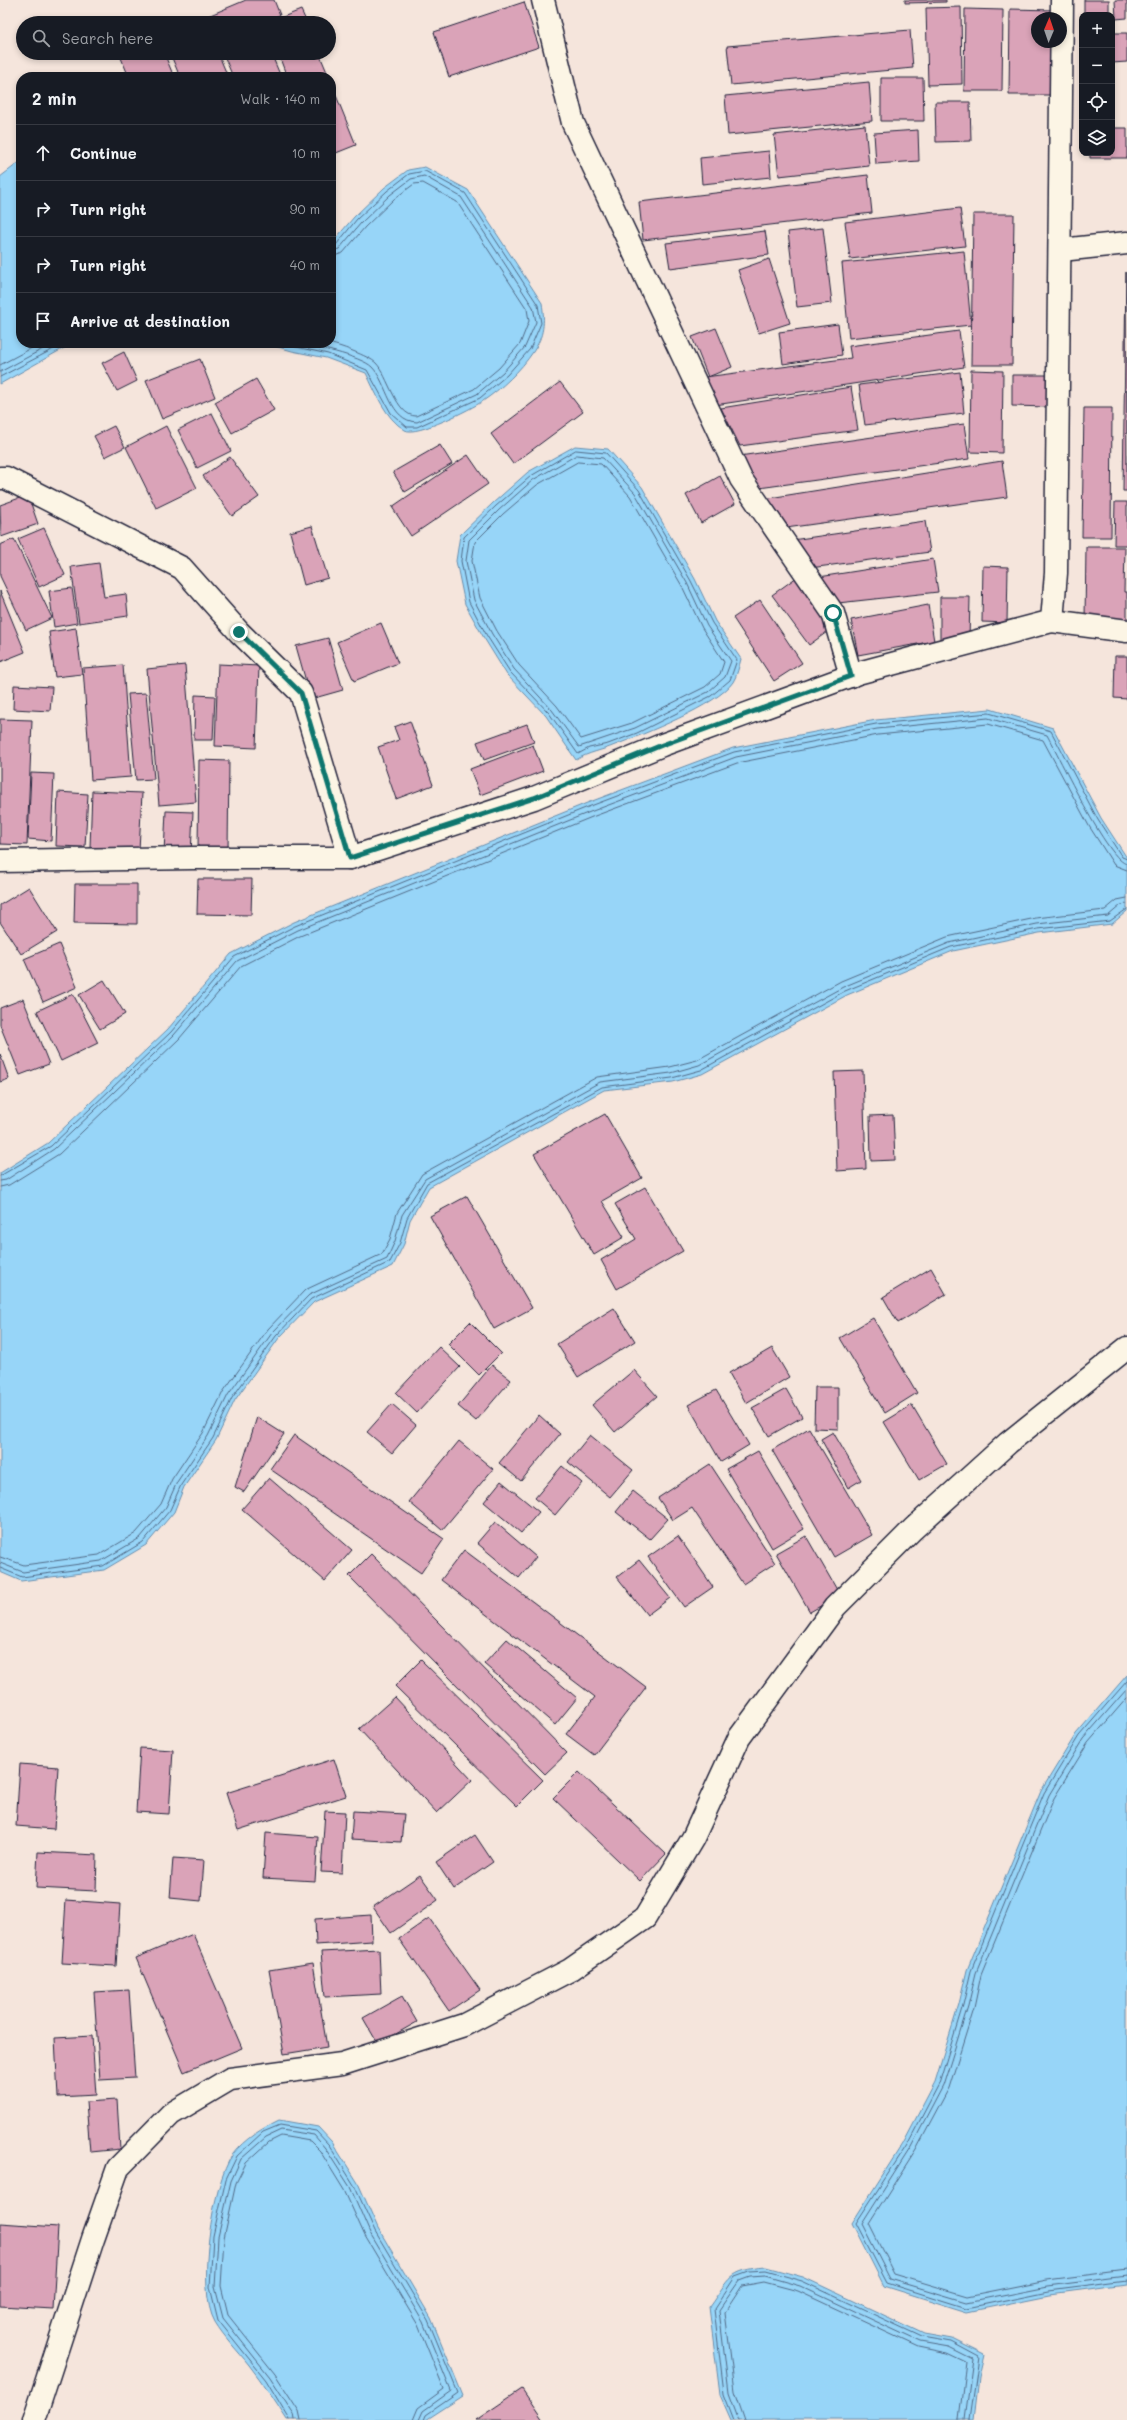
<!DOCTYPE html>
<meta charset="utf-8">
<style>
:root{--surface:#171b24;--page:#242831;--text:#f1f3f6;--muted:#9ea1a6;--line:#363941}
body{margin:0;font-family:Mali,sans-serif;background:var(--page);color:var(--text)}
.controls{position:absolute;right:12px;top:12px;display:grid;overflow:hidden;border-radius:8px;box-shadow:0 2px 6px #0003}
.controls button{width:36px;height:36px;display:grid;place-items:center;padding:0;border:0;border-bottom:1px solid var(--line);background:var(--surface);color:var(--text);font:20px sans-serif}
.compass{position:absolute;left:1031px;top:12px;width:36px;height:36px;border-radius:50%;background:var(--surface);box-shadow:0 2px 6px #0003;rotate:2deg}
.stop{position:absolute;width:12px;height:12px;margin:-9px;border:3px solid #0f766e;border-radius:50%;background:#fff}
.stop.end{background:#0f766e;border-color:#fff;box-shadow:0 1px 4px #0008}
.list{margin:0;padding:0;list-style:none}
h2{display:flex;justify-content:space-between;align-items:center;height:52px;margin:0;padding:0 16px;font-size:17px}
h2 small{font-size:13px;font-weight:400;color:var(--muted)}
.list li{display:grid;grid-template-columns:26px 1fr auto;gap:12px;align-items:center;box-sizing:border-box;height:56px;padding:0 16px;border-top:1px solid var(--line)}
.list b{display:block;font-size:15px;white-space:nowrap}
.list em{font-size:13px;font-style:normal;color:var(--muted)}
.icon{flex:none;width:22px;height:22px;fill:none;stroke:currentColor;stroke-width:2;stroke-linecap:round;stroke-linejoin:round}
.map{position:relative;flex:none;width:1127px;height:2420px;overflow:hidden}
.search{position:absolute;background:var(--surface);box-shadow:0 2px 6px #0003;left:16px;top:16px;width:320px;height:44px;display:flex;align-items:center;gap:10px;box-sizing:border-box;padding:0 14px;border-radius:22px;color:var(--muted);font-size:15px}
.panel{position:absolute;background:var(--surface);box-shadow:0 2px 6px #0003;left:16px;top:72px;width:320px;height:276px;border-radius:16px}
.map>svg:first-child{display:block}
.water{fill:#97d5f8;stroke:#688dac}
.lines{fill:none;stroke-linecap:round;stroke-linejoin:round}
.shore{stroke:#516a87;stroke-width:1}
.building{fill:#daa3b8;stroke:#22223b}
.street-casing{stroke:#22223b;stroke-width:25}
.street{stroke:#fcf5e5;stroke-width:22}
.route{stroke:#0f766e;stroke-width:5}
</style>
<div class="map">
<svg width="1127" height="2420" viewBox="0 0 1127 2420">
<rect width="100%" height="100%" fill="#f5e5dc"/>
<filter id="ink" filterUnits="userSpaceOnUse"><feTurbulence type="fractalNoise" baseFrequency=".025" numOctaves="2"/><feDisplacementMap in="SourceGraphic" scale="8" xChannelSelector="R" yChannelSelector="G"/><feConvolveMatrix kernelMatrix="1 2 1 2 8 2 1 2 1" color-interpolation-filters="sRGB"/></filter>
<g filter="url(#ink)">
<g class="water">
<path d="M21,161V343H73L0,384V177Z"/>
<path d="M425,167L468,190L542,303C545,322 544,336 533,352C521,370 501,389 483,401C471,409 416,437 405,430C385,418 376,393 366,373L326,358L292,351L264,343H331V244L354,217L384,188L408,170Z"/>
<path d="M575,446L608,449L642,487L695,579L715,621L741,659C739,666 737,676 733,682C718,705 642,735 615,745C601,751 589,752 576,760L546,716L507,675L484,638L465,604L456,561L460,535L493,503L528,472Z"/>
<path d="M990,709L1053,728L1101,818L1127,858V911L1112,924L1039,933L953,951L847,995L702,1074L673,1082L604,1090L429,1187L410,1220L404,1244L393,1266L314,1302L279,1338L235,1400L216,1440L184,1487L174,1512L146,1545L104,1570L21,1581L0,1572V1173L48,1143L168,1029L231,954L294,922L587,803L733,748L876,720Z"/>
<path d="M1127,1675V2285L1050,2295L967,2312L884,2286L852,2223L903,2143L935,2082L959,2004L967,1970L1041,1791L1076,1734Z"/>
<path d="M279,2120L318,2127L332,2142L358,2183L378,2228L431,2318L463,2396L426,2420H287C275,2401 263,2383 249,2365C238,2351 224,2337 215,2322C196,2290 212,2184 233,2154C244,2139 263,2128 279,2120Z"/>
<path d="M766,2267L803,2277L924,2334L952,2339L984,2355L979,2376L974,2420H731L720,2395L709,2307C730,2278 728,2270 766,2267Z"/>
</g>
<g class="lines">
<g class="shore">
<path d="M278,343L328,354L367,370L391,413L407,427H417L480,398L507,375L530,349L541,323L538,305L465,193L425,171L409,174L387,191L357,219L336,245L331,246"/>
<path d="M295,343C312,346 361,356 372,367C388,383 389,421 417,422L477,394L503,372L525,347L536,322L533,307L461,197L424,176L411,179L390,195L361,223L339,249L331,251"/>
<path d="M328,343C338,345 369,356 376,363C388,375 396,416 416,416L474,389L499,368L520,344L529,321L527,309L457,202L423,183L414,184L394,199L365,227L343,253L331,257"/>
<path d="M0,365L41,343"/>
<path d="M0,372L54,343"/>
<path d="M0,377L65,343"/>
<path d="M576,450L606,453L639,490L691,581L712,623L737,660L730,680L711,696L637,733L608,744L589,748L578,754L549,713L510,672L487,636L469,602L461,561L464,537L496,506L531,476Z"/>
<path d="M577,455L603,458L635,493L687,583L707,626L731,661L725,677L708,692L635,728L579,747L552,710L514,669L492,634L474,600L466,561L469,540L499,510L533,480Z"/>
<path d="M578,462L601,464L630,496L682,586L702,628L724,662L720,674L705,687L632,723L581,739L557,706L519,665L497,631L480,598L472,561L475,542L503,514L537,485Z"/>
<path d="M0,1176L51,1146L171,1032L234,957L295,926L588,807L734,752L876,724L989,713L1051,731L1098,820L1122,857L1127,859"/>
<path d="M0,1181L6,1180L54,1149L174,1035L237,961L298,930L590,812L736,757L877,729L988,718L1047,735C1058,755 1109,863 1127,864"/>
<path d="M0,1187L9,1185L59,1154L179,1039L241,966L300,936L592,817L737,763L878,735L988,724L1043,740L1089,826L1114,865L1127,870"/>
<path d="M0,1557L24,1565L99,1555L136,1533L161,1504L172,1479L203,1433L223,1392L268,1329L305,1290L382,1254L390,1239L397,1213L422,1174L597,1077L670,1067L697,1060L841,981L947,937L1036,918L1105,910L1117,900L1127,898"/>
<path d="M0,1563L23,1572L101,1561L140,1538L166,1507L177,1482L208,1436L228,1395L272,1333L309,1295L387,1259L395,1241L402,1215L425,1179L600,1082L671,1073L699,1065L843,987L949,943L1037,924L1108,916L1121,905L1127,904"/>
<path d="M0,1568L22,1577L103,1566L143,1542L170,1510L181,1485L213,1438L232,1398L276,1336L311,1299L390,1262L400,1243L407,1218L427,1183L602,1087L672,1078L701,1070L845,991L951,947L1038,929L1110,921L1127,909"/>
<path d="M1127,1681L1079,1736L1044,1793L971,1971L963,2005L939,2084L907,2145L856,2223L887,2283L967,2308L1049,2291L1127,2281"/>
<path d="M1127,1689L1083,1739L1049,1795L976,1973L968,2006L943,2086L911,2147L862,2224L890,2279L967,2302L1048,2286L1127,2276"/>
<path d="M1127,1698L1088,1743L1054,1798L981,1975L974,2008L949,2088L916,2150L869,2224L894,2274L968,2296L1047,2280L1127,2270"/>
<path d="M290,2420L266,2380L218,2320L210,2287L213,2236L226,2179L237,2156L263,2132L280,2125L316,2131L329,2145L354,2185L375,2231L428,2320L458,2393L426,2415L424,2420"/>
<path d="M295,2420L294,2414L270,2377L223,2318L215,2287L218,2237L231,2181L241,2159L266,2137L281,2130L314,2135L325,2148L350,2187L370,2233L423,2322L451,2391L423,2411L419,2420"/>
<path d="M301,2420L299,2411L275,2374L228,2315L221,2286L224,2238L236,2183L246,2163L269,2142L281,2136L310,2141L320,2151L344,2190L365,2236L418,2325L444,2389L418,2408L413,2420"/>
<path d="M734,2420L724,2394L714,2309L735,2277L749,2272L766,2271L802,2281L922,2337L951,2342L979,2357L970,2420"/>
<path d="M739,2420L729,2393L719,2310L739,2281L750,2277L765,2276L800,2286L920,2342L949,2347L973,2359L965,2420"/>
<path d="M745,2420L735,2391L725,2312L742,2286L764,2282L798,2291L918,2347L947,2353L966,2362L959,2420"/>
</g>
</g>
<g class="building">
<path d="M246,0H274L280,15L260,23H211L208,16Z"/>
<path d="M905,0H946V2L905,3Z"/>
<rect x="1084" y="0" width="25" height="15"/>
<path d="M1115,0H1127V18L1116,19Z"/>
<path d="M524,2L539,47L449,77L434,32Z"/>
<path d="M961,7L962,84L928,85L926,8Z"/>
<path d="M965,9L1003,10L1002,91H964Z"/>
<path d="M1010,9L1053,10V18H1037V42H1052V95H1009Z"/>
<path d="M301,10L307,23H267Z"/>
<path d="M203,16L206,23H186Z"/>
<path d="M910,30L913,68L731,85L727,46Z"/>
<path d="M1112,33H1127V62L1112,63Z"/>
<path d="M119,53H164L174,77H129Z"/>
<path d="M170,53H218L228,77H180Z"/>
<path d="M223,53H271L281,77H233Z"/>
<path d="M278,53H319L329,77H287Z"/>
<path d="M881,78H923L924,121H881Z"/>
<path d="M869,82L872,121L728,135L725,96Z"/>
<path d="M331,83L356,145L331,155Z"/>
<path d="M935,102H970L971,141L936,142Z"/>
<path d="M865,125L869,166L779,176L774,135Z"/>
<path d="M1112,128H1127V158H1090V153H1112Z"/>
<path d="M918,130L919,161L876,164L874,133Z"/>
<path d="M769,151L771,177L702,184L700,158Z"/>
<path d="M868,175L872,213L643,240L639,202Z"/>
<path d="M960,208L965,246L850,259L845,222Z"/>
<path d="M973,214H1014L1012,365H971Z"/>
<path d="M823,228L832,303L797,307L788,232Z"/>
<path d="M765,231L769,255L670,268L666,243Z"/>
<path d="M964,251L971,325L849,338L842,263Z"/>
<path d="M769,259L790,323L759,333L738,270Z"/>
<path d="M1126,272L1127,491H1123Z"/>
<path d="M838,324L842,355L783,364L779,332Z"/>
<path d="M716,328L732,367L708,377L692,337Z"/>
<path d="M959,331L964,367L715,405L705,377L851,358L849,346Z"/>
<path d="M124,352L137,381L117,391L102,363Z"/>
<path d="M200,359L215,397L162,419L146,380Z"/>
<path d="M971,370L1003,371L1002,453L970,452Z"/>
<path d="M960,372L964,413L865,425L859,385Z"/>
<path d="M1012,375H1049L1048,407L1012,406Z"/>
<path d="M256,379L274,410L232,433L215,402Z"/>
<path d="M560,382L583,412L513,464L491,434Z"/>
<path d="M851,387L858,430L740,446L721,408Z"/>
<path d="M1084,408H1112L1111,537H1082Z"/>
<path d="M212,413L231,451L197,468L178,430Z"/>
<path d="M964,424L969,459L759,488L739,456Z"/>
<path d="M114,426L125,447L105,457L94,436Z"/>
<path d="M166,426L197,488L156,508L126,447Z"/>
<path d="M440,445L452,464L405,492L393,472Z"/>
<path d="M468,455L488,484L411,536L392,507Z"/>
<path d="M230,457L259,497L232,516L203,476Z"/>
<path d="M1002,461L1007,497L786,528L763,499Z"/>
<path d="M720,476L735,504L701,523L686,495Z"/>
<path d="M28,495L38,524L1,537L0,505Z"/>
<path d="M1115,502H1127V545H1114Z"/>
<path d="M925,521L930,552L810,568L792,540Z"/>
<path d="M312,526L328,578L304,585L290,532Z"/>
<path d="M44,528L65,575L39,587L18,539Z"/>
<path d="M14,539L52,618L26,630L0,576V545Z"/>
<path d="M1086,547H1125L1124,592H1127V620L1085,619Z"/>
<path d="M933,559L938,592L838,603L819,577Z"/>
<path d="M99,563L104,597L126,594L128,616L79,623L71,567Z"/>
<path d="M983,566L1008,567L1007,623L982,622Z"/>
<path d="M797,577L834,627L809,645L772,595Z"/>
<path d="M72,588L77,623L54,627L49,591Z"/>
<path d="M0,591L25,652L0,662Z"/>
<path d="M940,597H970L969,640H940Z"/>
<path d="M760,600L802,663L774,681L733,618Z"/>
<path d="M928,605L934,641L858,655L851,620Z"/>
<path d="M381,623L398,663L354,681L337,642Z"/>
<path d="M76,628L82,674L55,677L49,632Z"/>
<path d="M328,638L343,690L311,699L296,646Z"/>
<path d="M1115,656H1127V699L1114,698Z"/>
<path d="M218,664L259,666L256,748L215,746Z"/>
<path d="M123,665L131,777L91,780L83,668Z"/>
<path d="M185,665L196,802L159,805L147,669Z"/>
<path d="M14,685L52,687L50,711L13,709Z"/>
<path d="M146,693L154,779L136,780L128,694Z"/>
<path d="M195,695L215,696L213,740H194Z"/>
<path d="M0,719L32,720L27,845L0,844Z"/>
<path d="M410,721L433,785L396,799L378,747L399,740L394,727Z"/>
<path d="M527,724L534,742L484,760L477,742Z"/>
<path d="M533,745L543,771L480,795L470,769Z"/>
<path d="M199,760L229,761L228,850H198Z"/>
<path d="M31,773L54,774L51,841L28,839Z"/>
<path d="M92,791L142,793L139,850L90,848Z"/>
<path d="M58,792L88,794L85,847L56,846Z"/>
<path d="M166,811L193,812L191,854L164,853Z"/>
<path d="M198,879H252L251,915L197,914Z"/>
<path d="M75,884H137V924L74,923Z"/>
<path d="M29,887L57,932L21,954L0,922V905Z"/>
<path d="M59,944L77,987L43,1002L24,959Z"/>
<path d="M104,980L125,1014L100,1029L79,995Z"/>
<path d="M73,994L98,1043L61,1061L37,1011Z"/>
<path d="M23,999L49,1064L20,1075L0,1025V1008Z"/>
<path d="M0,1054L9,1079L0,1082Z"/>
<path d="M863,1071L866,1169L837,1171L834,1072Z"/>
<path d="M605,1114L642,1178L602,1201L624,1237L594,1255L534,1154Z"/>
<path d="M893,1115L895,1160L871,1161L870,1116Z"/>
<path d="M645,1187L683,1251L617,1289L601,1260L636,1239L615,1204Z"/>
<path d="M467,1196L532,1308L494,1329L430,1216Z"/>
<path d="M931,1268L946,1294L898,1323L883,1297Z"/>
<path d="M614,1308L635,1341L578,1377L557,1344Z"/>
<path d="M873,1318L917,1393L885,1413L840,1338Z"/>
<path d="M470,1322L501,1353L479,1375L448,1344Z"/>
<path d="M439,1347L460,1367L417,1413L396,1393Z"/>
<path d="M772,1348L789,1377L746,1403L729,1373Z"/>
<path d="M492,1365L511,1380L476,1421L458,1406Z"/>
<path d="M634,1370L657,1396L615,1432L592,1405Z"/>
<path d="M815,1387H838V1429L814,1428Z"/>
<path d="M786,1389L802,1417L769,1436L752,1408Z"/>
<path d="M716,1390L749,1445L721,1462L688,1405Z"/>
<path d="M392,1404L416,1425L392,1453L367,1432Z"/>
<path d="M912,1405L947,1464L919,1480L884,1422Z"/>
<path d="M539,1415L560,1434L521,1481L499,1463Z"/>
<path d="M257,1417L284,1434L244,1492L235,1487Z"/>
<path d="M809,1428L872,1535L834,1557L772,1450Z"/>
<path d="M833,1432L861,1480L848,1488L821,1439Z"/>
<path d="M294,1435L444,1539L421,1573L270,1469Z"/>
<path d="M590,1435L633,1470L610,1497L568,1462Z"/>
<path d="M459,1441L493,1469L442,1530L409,1502Z"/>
<path d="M758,1451L804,1529L772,1548L726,1469Z"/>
<path d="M710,1464L775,1563L743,1584L692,1508L673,1520L658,1498Z"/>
<path d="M562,1466L582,1483L555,1515L535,1498Z"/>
<path d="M269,1478L352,1550L325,1581L242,1509Z"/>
<path d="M501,1481L539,1512L521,1533L484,1502Z"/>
<path d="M633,1491L668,1519L650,1539L616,1512Z"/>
<path d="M495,1522L536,1557L519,1578L477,1543Z"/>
<path d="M678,1536L713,1587L684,1607L648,1557Z"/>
<path d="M806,1536L840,1595L810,1612L776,1553Z"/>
<path d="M464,1550L646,1687L594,1755L566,1734L595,1697L441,1580Z"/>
<path d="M371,1554L567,1753L545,1774L349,1576Z"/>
<path d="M639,1560L670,1598L647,1615L617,1577Z"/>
<path d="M507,1639L577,1698L555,1725L484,1664Z"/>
<path d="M421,1660L543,1780L517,1806L395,1686Z"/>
<path d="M395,1697L472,1780L437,1813L359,1729Z"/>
<path d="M140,1748L173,1750L169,1814L136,1812Z"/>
<path d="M334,1759L346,1796L238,1830L226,1793Z"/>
<path d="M20,1764L58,1767L54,1829L16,1826Z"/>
<path d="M579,1772L666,1854L640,1881L553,1798Z"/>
<path d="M325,1811L345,1812L342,1873L321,1872Z"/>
<path d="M353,1811L404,1814L401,1842L351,1839Z"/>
<path d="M266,1833L318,1837L315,1881L263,1878Z"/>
<path d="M475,1835L493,1862L454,1889L436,1862Z"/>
<path d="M38,1852L97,1855L96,1891L36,1888Z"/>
<path d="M173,1858L204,1860L201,1901L170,1898Z"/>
<path d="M420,1875L438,1900L391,1933L373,1907Z"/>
<path d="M66,1900L120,1904L116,1966L62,1963Z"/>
<path d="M371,1915L372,1941L316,1945L315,1919Z"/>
<path d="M429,1918L480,1990L449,2011L399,1939Z"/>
<path d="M193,1934L242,2048L184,2072L136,1958Z"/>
<path d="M379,1949L381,1994L325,1997L321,1952Z"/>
<path d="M313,1963L327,2047L284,2054L269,1970Z"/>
<path d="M129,1990L135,2078L100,2080L94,1992Z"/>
<path d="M402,1996L417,2022L378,2044L363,2018Z"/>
<path d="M92,2036L96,2095L58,2097L55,2038Z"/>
<path d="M117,2100L120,2149L90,2152L86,2102Z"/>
<path d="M0,2223L58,2227L53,2309L0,2306Z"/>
<path d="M522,2389L543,2420H476Z"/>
</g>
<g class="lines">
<g class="street-casing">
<g id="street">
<path d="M543,0L573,123L741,479L833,613L851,676"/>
<path d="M1061,250L1127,243"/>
<path d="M0,478H6L182,568L239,632L301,693L350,858L534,798L662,745L858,673L1052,621L1056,573L1062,0"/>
<path d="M1052,621L1127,631"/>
<path d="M0,861L192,858H350"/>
<path d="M34,2420L93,2239L118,2168L171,2114L230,2079L342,2064L464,2025L570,1970L645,1918L693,1838L739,1738L835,1607L913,1529L1008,1443L1127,1348"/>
</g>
</g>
<use href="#street" class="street"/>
</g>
</g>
<g class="lines" filter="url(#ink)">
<path class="route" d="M239,632L301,693L350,858L534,798L662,745L851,676L833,613"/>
</g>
</svg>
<div class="controls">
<button>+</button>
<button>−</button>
<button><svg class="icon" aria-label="locate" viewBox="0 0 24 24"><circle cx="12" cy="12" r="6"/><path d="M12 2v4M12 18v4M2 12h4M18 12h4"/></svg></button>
<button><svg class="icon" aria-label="layers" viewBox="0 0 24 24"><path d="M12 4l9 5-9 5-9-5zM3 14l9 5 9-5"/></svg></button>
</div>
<svg class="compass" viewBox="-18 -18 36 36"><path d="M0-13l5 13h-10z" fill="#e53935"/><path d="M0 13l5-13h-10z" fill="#9ea1a6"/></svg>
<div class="stop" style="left:833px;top:613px"></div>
<div class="stop end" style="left:239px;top:632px"></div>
<div class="search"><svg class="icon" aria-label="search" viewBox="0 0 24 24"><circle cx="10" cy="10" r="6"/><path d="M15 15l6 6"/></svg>Search here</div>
<section class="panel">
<h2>2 min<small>Walk · 140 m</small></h2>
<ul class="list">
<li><svg class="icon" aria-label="ahead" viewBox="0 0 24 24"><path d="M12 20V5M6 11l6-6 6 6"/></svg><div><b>Continue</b></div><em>10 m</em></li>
<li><svg class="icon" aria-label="right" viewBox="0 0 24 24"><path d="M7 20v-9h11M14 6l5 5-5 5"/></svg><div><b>Turn right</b></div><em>90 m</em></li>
<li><svg class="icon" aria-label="right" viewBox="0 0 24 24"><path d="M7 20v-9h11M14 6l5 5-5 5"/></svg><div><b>Turn right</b></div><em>40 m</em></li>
<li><svg class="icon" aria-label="arrive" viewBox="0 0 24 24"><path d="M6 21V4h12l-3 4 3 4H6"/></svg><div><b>Arrive at destination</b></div></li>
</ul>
</section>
</div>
